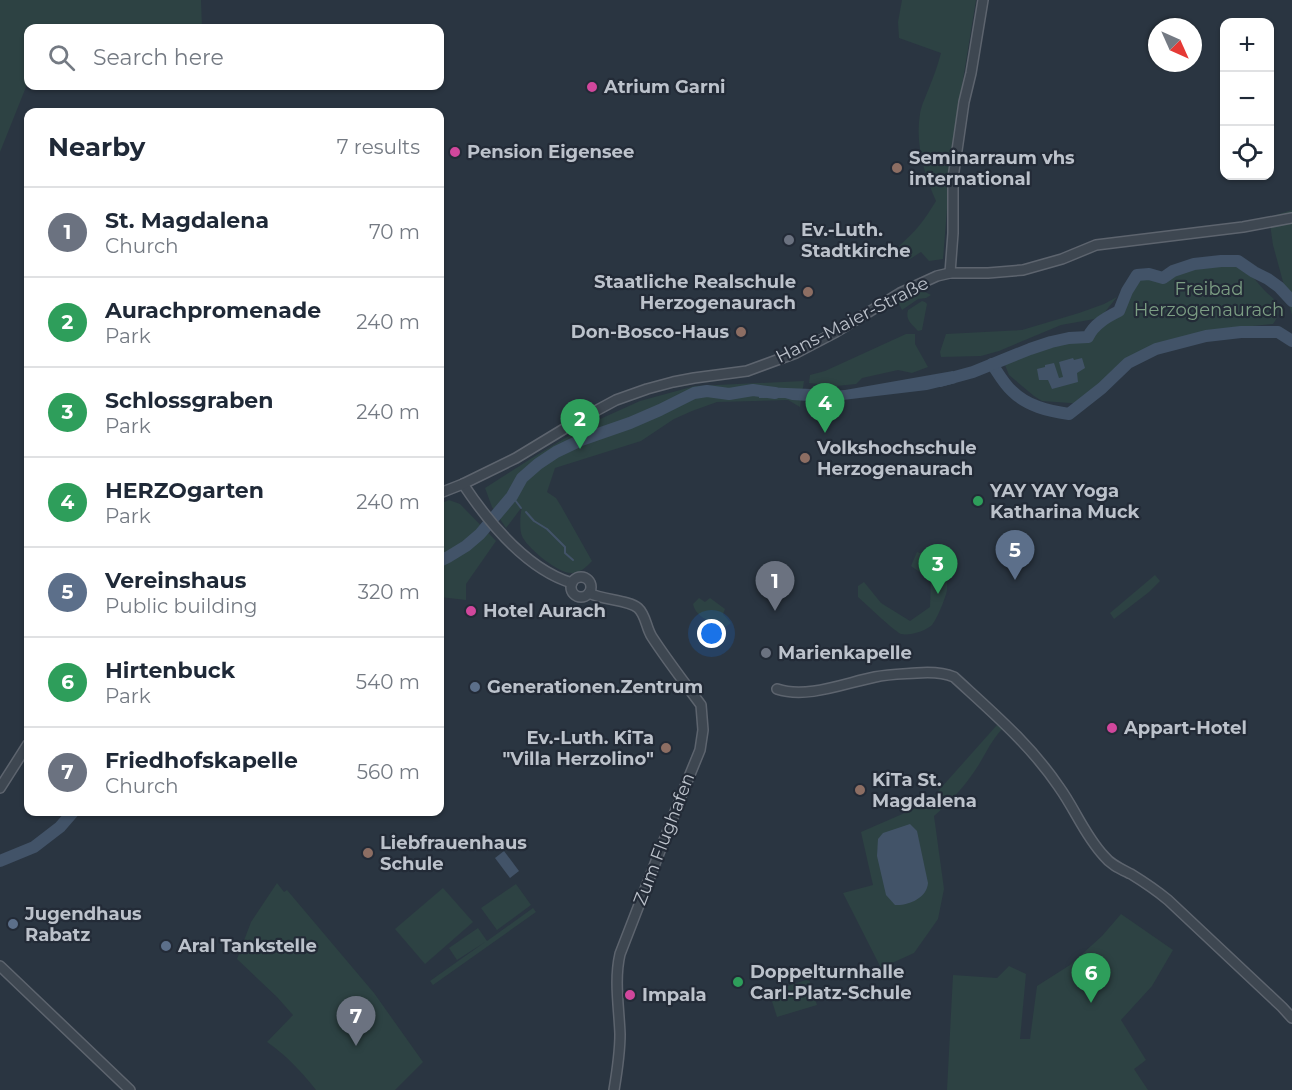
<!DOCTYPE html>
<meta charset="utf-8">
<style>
:root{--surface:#fff;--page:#f6f6f7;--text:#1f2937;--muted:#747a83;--line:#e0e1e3;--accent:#ea580c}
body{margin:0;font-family:Montserrat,sans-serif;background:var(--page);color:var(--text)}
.controls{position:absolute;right:18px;top:18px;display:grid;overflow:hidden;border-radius:12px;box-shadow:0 2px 4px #0004}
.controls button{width:54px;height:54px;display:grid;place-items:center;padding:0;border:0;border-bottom:2px solid var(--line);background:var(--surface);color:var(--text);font:30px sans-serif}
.compass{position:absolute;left:1148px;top:18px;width:54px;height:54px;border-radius:50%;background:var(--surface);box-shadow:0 2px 4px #0004;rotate:135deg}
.you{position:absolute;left:712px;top:634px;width:21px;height:21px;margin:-15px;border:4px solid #fff;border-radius:50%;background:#1a73e8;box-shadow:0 0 0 9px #1a73e833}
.badge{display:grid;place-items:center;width:39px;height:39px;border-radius:50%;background:var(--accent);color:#fff;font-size:20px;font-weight:700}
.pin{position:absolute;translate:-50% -50px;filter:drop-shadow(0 2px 3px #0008)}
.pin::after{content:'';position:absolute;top:32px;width:21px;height:18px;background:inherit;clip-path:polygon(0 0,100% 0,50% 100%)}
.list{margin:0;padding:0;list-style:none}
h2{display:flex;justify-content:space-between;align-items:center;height:78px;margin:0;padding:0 24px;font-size:26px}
h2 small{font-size:20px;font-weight:400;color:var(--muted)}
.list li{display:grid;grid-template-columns:39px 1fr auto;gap:18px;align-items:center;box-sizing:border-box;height:90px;padding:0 24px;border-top:2px solid var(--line)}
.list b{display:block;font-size:22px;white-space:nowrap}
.list p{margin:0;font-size:20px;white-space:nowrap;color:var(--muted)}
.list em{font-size:20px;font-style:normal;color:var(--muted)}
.icon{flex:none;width:33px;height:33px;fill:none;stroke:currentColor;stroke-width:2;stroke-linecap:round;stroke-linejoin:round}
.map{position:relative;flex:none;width:1292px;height:1090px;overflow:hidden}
.search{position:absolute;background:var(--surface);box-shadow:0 2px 4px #0004;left:24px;top:24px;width:420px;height:66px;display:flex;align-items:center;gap:15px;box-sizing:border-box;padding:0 21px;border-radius:12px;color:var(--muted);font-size:22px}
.panel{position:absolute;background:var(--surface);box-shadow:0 2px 4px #0004;left:24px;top:108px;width:420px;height:708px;border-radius:12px}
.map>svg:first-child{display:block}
.green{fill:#2d4243}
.water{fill:#425368}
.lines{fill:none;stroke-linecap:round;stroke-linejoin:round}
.stream{stroke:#425368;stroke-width:2}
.river{stroke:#425368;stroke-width:12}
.tertiary-casing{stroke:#5d646e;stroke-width:12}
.tertiary{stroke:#3e4751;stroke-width:9}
.hotel-dot{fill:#d1479c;stroke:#232b37;stroke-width:2}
.education-dot{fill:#8d6e63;stroke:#232b37;stroke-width:2}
.worship-dot{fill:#6b7280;stroke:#232b37;stroke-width:2}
.leisure-dot{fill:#2e9e5b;stroke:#232b37;stroke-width:2}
.service-dot{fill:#5c6f8a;stroke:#232b37;stroke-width:2}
.labels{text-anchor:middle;stroke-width:4.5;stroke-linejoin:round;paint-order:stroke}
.poi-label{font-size:18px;font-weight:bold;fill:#bcc2cb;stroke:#232b37;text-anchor:start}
.park-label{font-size:18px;fill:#7c9e84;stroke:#232b37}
.street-label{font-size:18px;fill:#bcc2cb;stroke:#232b37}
</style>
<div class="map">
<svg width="1292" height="1090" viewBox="0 0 1292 1090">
<rect width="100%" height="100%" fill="#2a3541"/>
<g class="green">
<path d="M0,0H201L202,28H28V82L0,152Z"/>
<path d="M902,0H976L952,147L943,259L929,261L921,252L910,259H903L898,247C915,232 924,221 936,201C924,174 915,143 920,114C921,106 926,96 929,88C934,76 938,64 941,53L899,38L898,22Z"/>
<path d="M1292,210V315L1273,245L1269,217Z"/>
<path d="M1221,261H1238C1248,271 1256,281 1265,291C1270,296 1276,299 1278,306C1280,312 1277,319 1273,324L1253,326L1250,332L1206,336L1156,349L1128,363L1102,388L1084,404L1042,401L1034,396L1009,375L1003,360C1031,348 1057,338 1088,337C1094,324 1107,317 1119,311L1127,291L1137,275L1149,274L1163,278C1181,265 1200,263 1221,261Z"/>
<path d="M923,291L931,295L926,298L918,299L902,310L898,302L915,293Z"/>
<path d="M1117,297L1100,318L1061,325L999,351L981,356L941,357L940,352L946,334L1022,330L1079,313L1104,304Z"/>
<path d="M922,301L925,302L927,304L922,330L918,331C912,324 905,320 908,310Z"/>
<path d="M906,334H915V344L928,367L912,373L898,370L862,378L856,384L836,386L809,383L810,375L825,371Z"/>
<path d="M804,381L800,407L788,400L717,402L692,411L674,419L641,441L555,468L547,492L556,498L561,506L592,561C587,566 581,573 572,573C559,574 530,550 523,538C519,532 520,514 522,507L506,528L492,507L485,488L532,458L587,425L640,401L695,386Z"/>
<path d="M449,500L460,504L496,541L466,584V600L440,597V504Z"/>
<path d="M917,552L938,559C941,568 949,579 947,590C946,597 937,619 932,625C926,631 909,636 901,634C894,631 866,604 858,597V586L864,582L881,603L910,621L930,607L931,580L911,566Z"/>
<path d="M1155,575L1160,581L1149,592L1114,619L1110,613Z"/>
<path d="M699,598L705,602L710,598L725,609L723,614L731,623L724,628C712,622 696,618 693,604Z"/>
<path d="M997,725L1003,728C990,742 986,754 976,769C965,786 949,803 934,816L944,889L938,919L914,953L881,968L843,893L873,885L861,832L923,805L931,804L932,798Z"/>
<path d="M277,883L284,892L287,890L374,993L423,1062L395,1090H316C301,1071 287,1056 267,1042L293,1015L277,997L237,959L251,922Z"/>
<path d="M516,884L531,905L497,930L481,908Z"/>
<path d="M443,888L473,922L425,964L395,929Z"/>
<path d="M533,908L536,912L433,985L430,981L485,942L457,960L449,948L478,928L487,941Z"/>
<path d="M1121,914L1173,950L1152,986L1121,1020L1146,1060L1134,1069L1148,1090H947L953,975L997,978L1009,966L1026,974L1020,1039H1030L1037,986L1070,965L1102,936Z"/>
<path d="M809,979L817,1005L777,1017L769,992Z"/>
</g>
<g class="water">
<path d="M1073,358L1074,360L1082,358L1085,368L1077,373L1078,382L1052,389L1048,380H1039L1037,369L1045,367V365L1054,363L1059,378L1063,377L1059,362Z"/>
<path d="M953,371L956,383L927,390L826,402L792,400L785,398H759V387L812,389L831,391L845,390Z"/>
<path d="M910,824L917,831L928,883C927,898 908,906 895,905L886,895L877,856L878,839L883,833Z"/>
<path d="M504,851L519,871L510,878L495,858Z"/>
</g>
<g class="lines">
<g class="stream">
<path d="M512,496L521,508"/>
<path d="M526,512L534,521L547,529L565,547V553L573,560"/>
</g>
<g class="river">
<path d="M992,364C998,373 1004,384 1012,391C1027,406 1048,411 1069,414L1102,388L1128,363L1156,349L1206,336L1241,332H1278L1292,341"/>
<path d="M940,381L973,372L1030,349L1051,342L1069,338L1088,337C1094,324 1107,317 1119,311L1127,291L1137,275L1149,274L1163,278L1173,271L1194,264L1221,261H1238L1254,272L1268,279L1279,287L1292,301"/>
<path d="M440,561L448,557L466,546L480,534L512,496L522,478L538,464L556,452L581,440L630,423L660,410L694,393L707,391L729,394L753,390L775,393"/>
<path d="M0,861L34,847L60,827L73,812"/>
</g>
<g class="tertiary-casing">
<g id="tertiary">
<path d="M950,273L953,233V178L964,102L971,73L983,0"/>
<path d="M463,484C489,523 526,569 572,583"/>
<path d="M440,493L463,484L516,458L577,421L616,400L647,389L673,382L694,378L747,371L796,353L836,332L900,293L937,276L950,273H988L1023,270L1062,259L1096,245L1243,227L1292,218"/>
<circle cx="581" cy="587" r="10"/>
<path d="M589,593C602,600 629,600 638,608C646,615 646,628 652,637C667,660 684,682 701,705L703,730L700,750L682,794L620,954C614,980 619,1007 620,1034C620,1053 617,1072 614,1090"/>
<path d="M777,689C807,699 845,683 875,677C889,674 903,674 917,673C930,672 942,672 954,677C992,712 1030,744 1059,787C1075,809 1085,836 1104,856C1111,865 1121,869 1131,874C1144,882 1156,890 1168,900L1282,1007L1292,1018"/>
<path d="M0,788L28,744"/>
<path d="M0,966L130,1090"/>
</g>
</g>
<use href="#tertiary" class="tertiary"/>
</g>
<g class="hotel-dot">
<circle cx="592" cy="87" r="6"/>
<circle cx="455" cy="152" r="6"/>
<circle cx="471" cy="611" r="6"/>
<circle cx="1112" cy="728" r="6"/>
<circle cx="630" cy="995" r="6"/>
</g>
<g class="education-dot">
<circle cx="897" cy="168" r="6"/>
<circle cx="808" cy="292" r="6"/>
<circle cx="741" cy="332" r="6"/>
<circle cx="805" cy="458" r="6"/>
<circle cx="666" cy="748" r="6"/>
<circle cx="860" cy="790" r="6"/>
<circle cx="368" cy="853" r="6"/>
</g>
<g class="worship-dot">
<circle cx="789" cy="240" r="6"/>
<circle cx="766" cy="653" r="6"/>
</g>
<g class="leisure-dot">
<circle cx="978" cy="501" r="6"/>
<circle cx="738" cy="982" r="6"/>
</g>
<g class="service-dot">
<circle cx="475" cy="687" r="6"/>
<circle cx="13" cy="924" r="6"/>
<circle cx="166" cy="946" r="6"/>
</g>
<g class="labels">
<g class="poi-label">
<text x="604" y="93">Atrium Garni</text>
<text x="467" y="158">Pension Eigensee</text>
<text x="909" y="164">Seminarraum vhs<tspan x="909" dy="21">international</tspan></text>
<text x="801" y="236">Ev.-Luth.<tspan x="801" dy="21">Stadtkirche</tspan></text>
<text x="796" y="288" text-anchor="end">Staatliche Realschule<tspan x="796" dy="21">Herzogenaurach</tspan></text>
<text x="729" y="338" text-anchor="end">Don-Bosco-Haus</text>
<text x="817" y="454">Volkshochschule<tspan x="817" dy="21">Herzogenaurach</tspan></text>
<text x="990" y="497">YAY YAY Yoga<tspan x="990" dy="21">Katharina Muck</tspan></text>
<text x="483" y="617">Hotel Aurach</text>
<text x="778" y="659">Marienkapelle</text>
<text x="487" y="693">Generationen.Zentrum</text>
<text x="1124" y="734">Appart-Hotel</text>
<text x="654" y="744" text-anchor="end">Ev.-Luth. KiTa<tspan x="654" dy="21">"Villa Herzolino"</tspan></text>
<text x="872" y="786">KiTa St.<tspan x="872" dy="21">Magdalena</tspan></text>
<text x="380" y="849">Liebfrauenhaus<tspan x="380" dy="21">Schule</tspan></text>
<text x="25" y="920">Jugendhaus<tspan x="25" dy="21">Rabatz</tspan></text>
<text x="178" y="952">Aral Tankstelle</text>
<text x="750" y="978">Doppelturnhalle<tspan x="750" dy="21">Carl-Platz-Schule</tspan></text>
<text x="642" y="1001">Impala</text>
</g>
<g class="park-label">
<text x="1209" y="295">Freibad<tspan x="1209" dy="21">Herzogenaurach</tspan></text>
</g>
<g class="street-label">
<text transform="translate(852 320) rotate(-27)" y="6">Hans-Maier-Straße</text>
<text transform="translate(664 839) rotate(-69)" y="6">Zum Flughafen</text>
</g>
</g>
</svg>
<div class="controls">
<button>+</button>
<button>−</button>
<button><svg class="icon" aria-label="locate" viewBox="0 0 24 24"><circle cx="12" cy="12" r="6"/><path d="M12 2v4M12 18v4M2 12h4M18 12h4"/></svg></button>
</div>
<svg class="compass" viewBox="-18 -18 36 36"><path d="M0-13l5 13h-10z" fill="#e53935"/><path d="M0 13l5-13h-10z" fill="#747a83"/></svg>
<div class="you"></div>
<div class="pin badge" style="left:775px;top:611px;background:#6b7280">1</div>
<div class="pin badge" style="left:580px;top:449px;background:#2e9e5b">2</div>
<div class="pin badge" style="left:938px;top:594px;background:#2e9e5b">3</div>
<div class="pin badge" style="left:825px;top:433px;background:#2e9e5b">4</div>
<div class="pin badge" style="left:1015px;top:580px;background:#5c6f8a">5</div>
<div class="pin badge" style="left:1091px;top:1003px;background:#2e9e5b">6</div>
<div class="pin badge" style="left:356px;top:1046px;background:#6b7280">7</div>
<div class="search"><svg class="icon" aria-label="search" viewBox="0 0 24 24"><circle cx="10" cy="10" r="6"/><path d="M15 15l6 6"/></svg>Search here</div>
<section class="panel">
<h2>Nearby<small>7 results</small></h2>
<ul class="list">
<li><span class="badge" style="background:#6b7280">1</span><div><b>St. Magdalena</b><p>Church</p></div><em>70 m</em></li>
<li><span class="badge" style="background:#2e9e5b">2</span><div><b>Aurachpromenade</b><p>Park</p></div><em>240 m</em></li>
<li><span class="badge" style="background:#2e9e5b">3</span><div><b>Schlossgraben</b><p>Park</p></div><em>240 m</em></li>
<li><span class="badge" style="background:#2e9e5b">4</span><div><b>HERZOgarten</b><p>Park</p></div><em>240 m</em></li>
<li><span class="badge" style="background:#5c6f8a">5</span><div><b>Vereinshaus</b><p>Public building</p></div><em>320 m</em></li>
<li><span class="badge" style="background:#2e9e5b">6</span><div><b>Hirtenbuck</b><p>Park</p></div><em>540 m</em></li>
<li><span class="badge" style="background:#6b7280">7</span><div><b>Friedhofskapelle</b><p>Church</p></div><em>560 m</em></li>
</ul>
</section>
</div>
